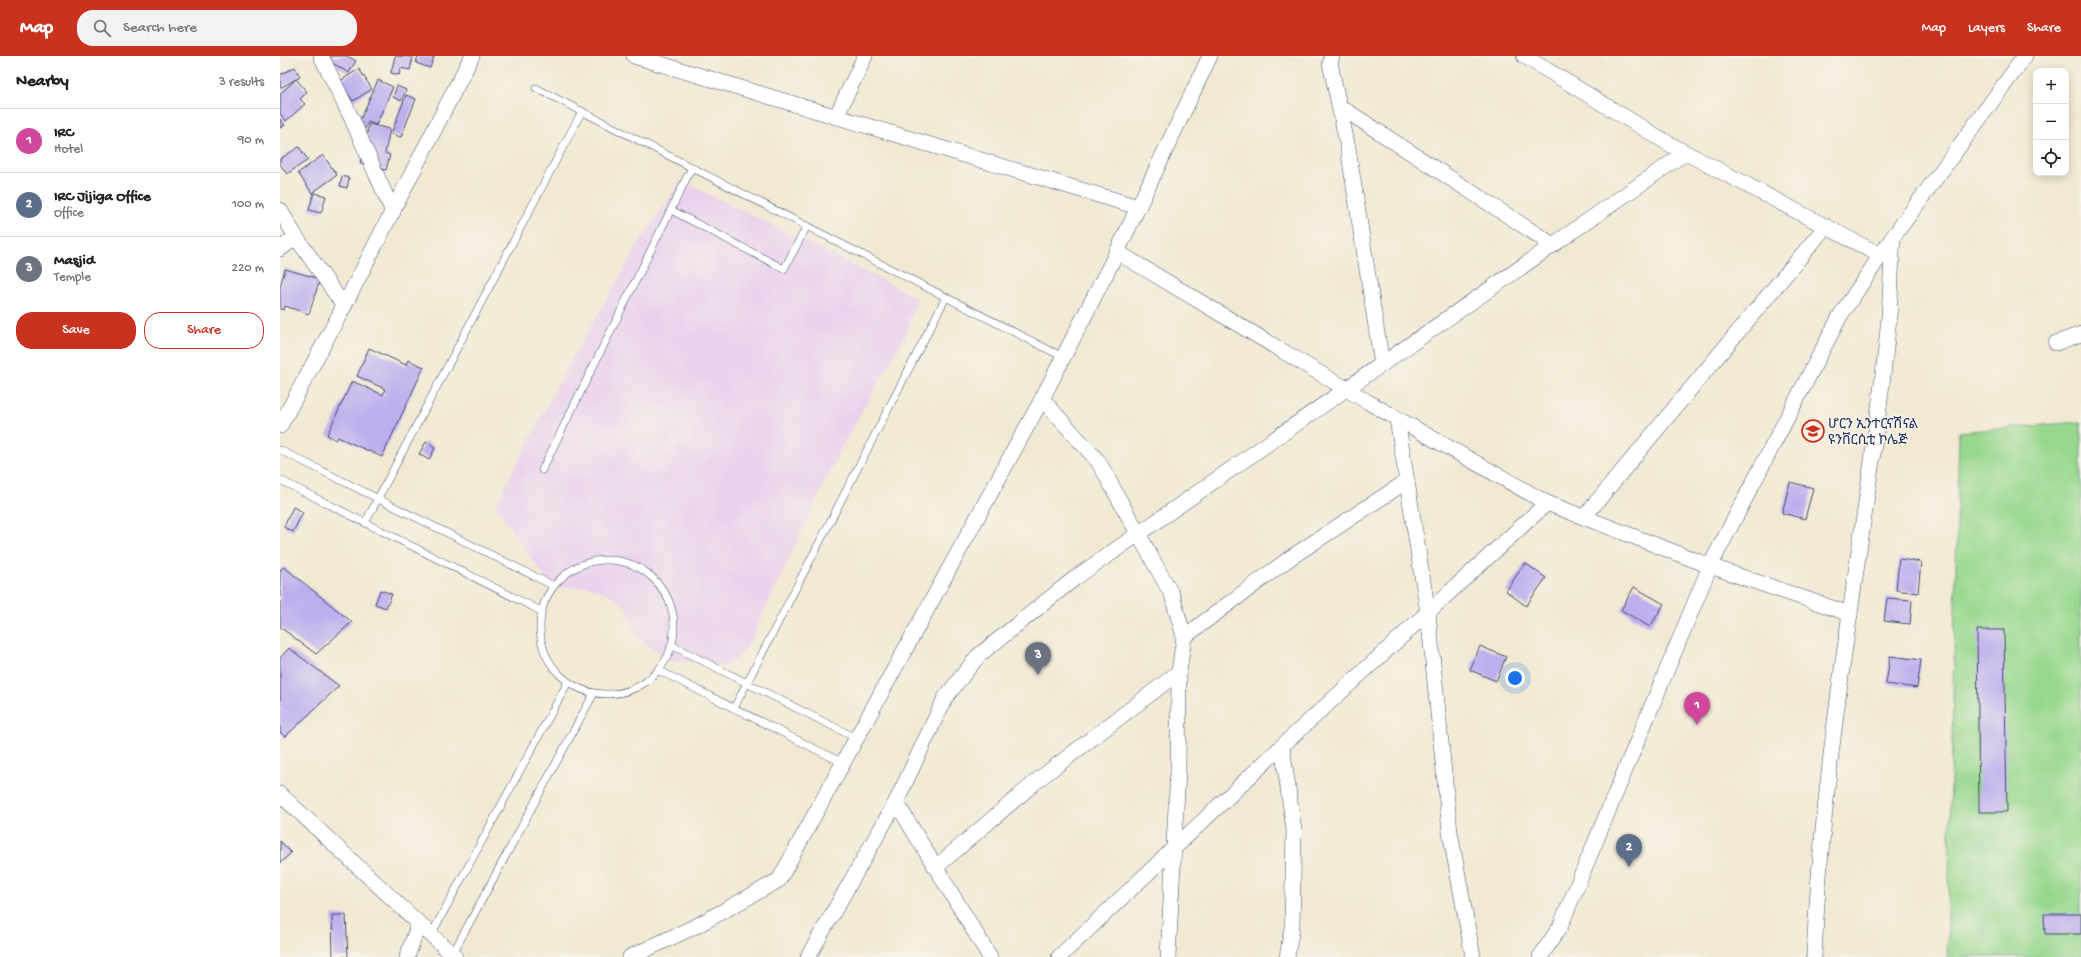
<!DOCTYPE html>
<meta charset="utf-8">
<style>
:root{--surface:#fff;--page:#f2f2f2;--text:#222;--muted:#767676;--line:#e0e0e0;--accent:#c8321e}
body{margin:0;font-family:"Gochi Hand","Noto Sans Ethiopic",sans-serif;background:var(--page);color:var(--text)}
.controls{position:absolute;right:12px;top:12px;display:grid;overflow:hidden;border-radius:8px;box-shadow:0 2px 10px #0003}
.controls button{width:36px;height:36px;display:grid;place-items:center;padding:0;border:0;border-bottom:1px solid var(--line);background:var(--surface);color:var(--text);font:20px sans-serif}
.you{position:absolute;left:1235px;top:622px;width:14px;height:14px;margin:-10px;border:3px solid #fff;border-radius:50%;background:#1a73e8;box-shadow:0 0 0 6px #1a73e833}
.badge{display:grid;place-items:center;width:26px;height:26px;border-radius:50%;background:var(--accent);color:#fff;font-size:13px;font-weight:700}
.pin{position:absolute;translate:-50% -33px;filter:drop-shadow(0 1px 2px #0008)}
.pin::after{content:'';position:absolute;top:21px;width:14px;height:12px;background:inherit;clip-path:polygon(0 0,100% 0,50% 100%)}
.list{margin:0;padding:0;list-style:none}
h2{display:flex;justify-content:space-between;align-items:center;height:52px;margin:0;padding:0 16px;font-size:17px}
h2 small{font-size:13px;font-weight:400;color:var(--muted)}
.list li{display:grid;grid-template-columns:26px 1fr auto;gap:12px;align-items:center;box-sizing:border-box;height:64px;padding:0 16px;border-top:1px solid var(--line)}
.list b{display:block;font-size:15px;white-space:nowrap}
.list p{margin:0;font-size:13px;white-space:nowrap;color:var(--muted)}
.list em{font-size:13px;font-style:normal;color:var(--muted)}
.actions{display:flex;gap:8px;padding:12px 16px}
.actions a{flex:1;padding:9px 0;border:1px solid var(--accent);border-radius:16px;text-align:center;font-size:14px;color:var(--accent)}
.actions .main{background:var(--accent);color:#fff}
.icon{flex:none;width:22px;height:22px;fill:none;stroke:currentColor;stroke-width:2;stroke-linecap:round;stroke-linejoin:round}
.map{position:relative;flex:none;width:1801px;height:901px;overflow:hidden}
header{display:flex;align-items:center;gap:24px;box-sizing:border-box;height:56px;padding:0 20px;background:var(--accent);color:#fff}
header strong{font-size:19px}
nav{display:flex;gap:22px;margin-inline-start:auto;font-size:14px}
.search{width:280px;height:36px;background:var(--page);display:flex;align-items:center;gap:10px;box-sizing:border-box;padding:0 14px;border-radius:16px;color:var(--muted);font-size:15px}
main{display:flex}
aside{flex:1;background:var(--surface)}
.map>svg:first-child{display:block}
.built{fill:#ead1ed}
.green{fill:#98d88e;stroke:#5a8476}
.building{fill:#bfaeee}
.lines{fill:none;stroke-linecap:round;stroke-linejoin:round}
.lane-casing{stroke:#3b4b6f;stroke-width:8}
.street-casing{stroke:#3b4b6f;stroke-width:16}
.lane{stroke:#fff;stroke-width:7}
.street{stroke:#fff;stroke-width:15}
.labels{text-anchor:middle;stroke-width:3.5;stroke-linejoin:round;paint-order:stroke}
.poi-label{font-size:14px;fill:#1b2f5e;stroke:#f7f3e8;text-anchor:start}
</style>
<header>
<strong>Map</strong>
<div class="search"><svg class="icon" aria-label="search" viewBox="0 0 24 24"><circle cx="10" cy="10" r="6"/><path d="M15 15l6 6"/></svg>Search here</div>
<nav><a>Map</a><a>Layers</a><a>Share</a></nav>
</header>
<main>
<aside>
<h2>Nearby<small>3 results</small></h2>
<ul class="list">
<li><span class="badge" style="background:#d1479c">1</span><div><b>IRC</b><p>Hotel</p></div><em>90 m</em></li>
<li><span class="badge" style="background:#5c6f8a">2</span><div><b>IRC Jijiga Office</b><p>Office</p></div><em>100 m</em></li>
<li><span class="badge" style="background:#6b7280">3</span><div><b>Masjid</b><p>Temple</p></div><em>220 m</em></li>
</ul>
<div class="actions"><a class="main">Save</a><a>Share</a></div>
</aside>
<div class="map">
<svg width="1801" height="901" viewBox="0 0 1801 901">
<rect width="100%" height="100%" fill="#f7f3e8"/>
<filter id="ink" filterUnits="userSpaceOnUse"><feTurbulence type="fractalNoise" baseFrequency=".025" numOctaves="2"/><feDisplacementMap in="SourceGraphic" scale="8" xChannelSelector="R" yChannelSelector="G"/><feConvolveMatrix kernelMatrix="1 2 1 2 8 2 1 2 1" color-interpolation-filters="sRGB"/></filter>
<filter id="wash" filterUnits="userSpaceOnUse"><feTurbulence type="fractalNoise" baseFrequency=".012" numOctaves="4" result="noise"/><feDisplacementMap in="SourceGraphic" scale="16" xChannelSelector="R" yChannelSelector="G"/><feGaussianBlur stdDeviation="0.9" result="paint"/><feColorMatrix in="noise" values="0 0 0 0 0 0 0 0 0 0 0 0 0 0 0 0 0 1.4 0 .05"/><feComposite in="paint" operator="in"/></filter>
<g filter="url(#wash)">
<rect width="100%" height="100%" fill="#f2e9d2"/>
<path class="built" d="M401,125L543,194L637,242L625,280L562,390L467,592L447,610L388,604L356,580L346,551L329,538L308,530L273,533L215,450L290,306L362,183Z"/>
<path class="green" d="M1801,366V901H1667L1679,376Z"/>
<g id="blocks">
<g class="building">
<path d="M52,0H67L76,5L69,17L49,5Z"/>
<path d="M115,0L133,1L130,14L121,12L119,19L111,17Z"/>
<path d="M138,0L154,1L150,12L136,7Z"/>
<path d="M15,11L20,21L0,32V19Z"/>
<path d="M79,13L92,33L73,45L60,25Z"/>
<path d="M16,23L27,36L20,43L25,48L6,65L0,58V38Z"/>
<path d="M98,24L113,31L96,69L88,66L84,74L77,71Z"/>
<path d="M117,30L126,34L121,45L113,41Z"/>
<path d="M126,39L136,43L121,81L111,78Z"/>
<path d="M0,63L5,69L0,72Z"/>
<path d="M89,68L110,73L105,97L110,99L106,114L80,108Z"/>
<path d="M19,91L28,104L7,118L0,108V103Z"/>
<path d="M43,99L57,119L32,137L18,117Z"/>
<path d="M62,120L69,122L67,132L60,130Z"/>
<path d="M34,137L46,140L41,157L29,154Z"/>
<path d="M5,213L40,223L29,258L5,250L4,254L0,253V231Z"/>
<path d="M89,292L126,309L128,304L144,311L102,401L58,381L56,384L47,379L72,325L103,339L105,333L77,320Z"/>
<path d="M146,386L155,392L149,404L139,398Z"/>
<path d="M1510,426L1533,432L1525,463L1502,457Z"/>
<path d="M13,451L23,456L13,476L4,471Z"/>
<path d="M1619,503L1641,506L1638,537L1616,534Z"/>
<path d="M1245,507L1266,522L1246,550L1226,535Z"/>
<path d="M4,511L72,566L36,598L0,571V514Z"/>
<path d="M1354,531L1384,548L1370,571L1341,554Z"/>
<path d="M100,534L112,538L106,552L95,548Z"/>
<path d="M1607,542L1632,544L1630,568L1604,565Z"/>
<path d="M1697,574H1724L1727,756H1699Z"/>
<path d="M1200,590L1226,601L1216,625L1190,614Z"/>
<path d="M9,592L59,630L5,681L0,676V602Z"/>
<path d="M1610,600L1641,604L1637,632L1606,628Z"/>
<path d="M0,785L11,797L0,807Z"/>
<path d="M1764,858H1801V878H1765Z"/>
<path d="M52,859H66L68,901H53Z"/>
</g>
</g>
</g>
<g filter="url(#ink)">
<use href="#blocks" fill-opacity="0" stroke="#3b4b6f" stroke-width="1"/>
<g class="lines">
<g class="lane-casing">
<g id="lane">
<path d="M256,32L783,301"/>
<path d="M391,154L504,213L527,170"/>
<path d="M0,394L274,530"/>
<path d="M262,414L412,111"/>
<path d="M0,424L261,555"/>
<path d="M85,467L302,55"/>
<circle cx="327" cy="571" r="67"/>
<path d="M391,589L576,682"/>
<path d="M378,614L563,707"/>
<path d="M454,652L666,241"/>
<path d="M151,879L288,626"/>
<path d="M172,899L314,637"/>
</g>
</g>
<g class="street-casing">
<g id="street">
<path d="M41,0L71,61L113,156"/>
<path d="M354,0L858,151"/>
<path d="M1052,0L1050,7L1068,92L1102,309"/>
<path d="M1244,0L1391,89L1600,199"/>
<path d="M1059,50L1273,189"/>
<path d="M556,61L585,0"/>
<path d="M0,154L16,181L64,250"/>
<path d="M0,193L16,181"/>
<path d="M837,196L1088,346L1267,447L1430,510L1570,558"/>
<path d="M1776,287L1801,278"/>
<path d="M762,343L818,405L892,539L904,581L899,616L898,714L888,901"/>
<path d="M1117,363L1148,557L1170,776L1193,901"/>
<path d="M0,370L64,250L192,0"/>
<path d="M1304,461L1546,170"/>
<path d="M904,581L1010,502L1127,425"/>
<path d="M1002,690L1014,774L1012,872L1007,901"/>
<path d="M0,738L175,901"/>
<path d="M616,746L710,901"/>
<path d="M656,811L759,723L899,616"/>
<path d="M127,901L139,867"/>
<path d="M350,901L418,869L499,824L762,343L837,196L930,0"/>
<path d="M528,901L616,746L665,642L698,600L795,522L1405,97"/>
<path d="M779,901L1002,690L1267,447"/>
<path d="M1260,901L1280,871L1430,510L1560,260L1613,181L1745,0"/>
<path d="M1534,901C1539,786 1553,671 1570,557C1584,458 1600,360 1609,261C1611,234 1611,207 1613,181"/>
</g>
</g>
<use href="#lane" class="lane"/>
<use href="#street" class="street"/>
</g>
</g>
<defs>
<g id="university-ring" transform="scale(1.15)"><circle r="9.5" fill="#f7f3e8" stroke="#c8321e" stroke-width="1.5"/><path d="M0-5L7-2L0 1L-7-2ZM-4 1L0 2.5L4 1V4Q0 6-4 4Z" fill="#c8321e"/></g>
</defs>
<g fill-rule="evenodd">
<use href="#university-ring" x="1533" y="375"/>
</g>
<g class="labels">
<g class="poi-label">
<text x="1548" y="372">ሆርን ኢንተርናሽናል<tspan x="1548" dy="16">ዩንቨርሲቲ ኮሌጅ</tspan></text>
</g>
</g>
</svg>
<div class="controls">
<button>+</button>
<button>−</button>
<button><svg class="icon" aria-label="locate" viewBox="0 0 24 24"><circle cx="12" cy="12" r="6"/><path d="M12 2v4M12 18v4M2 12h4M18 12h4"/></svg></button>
</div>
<div class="you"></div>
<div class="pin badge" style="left:1417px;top:669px;background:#d1479c">1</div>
<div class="pin badge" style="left:1349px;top:811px;background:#5c6f8a">2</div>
<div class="pin badge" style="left:758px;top:619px;background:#6b7280">3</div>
</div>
</main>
